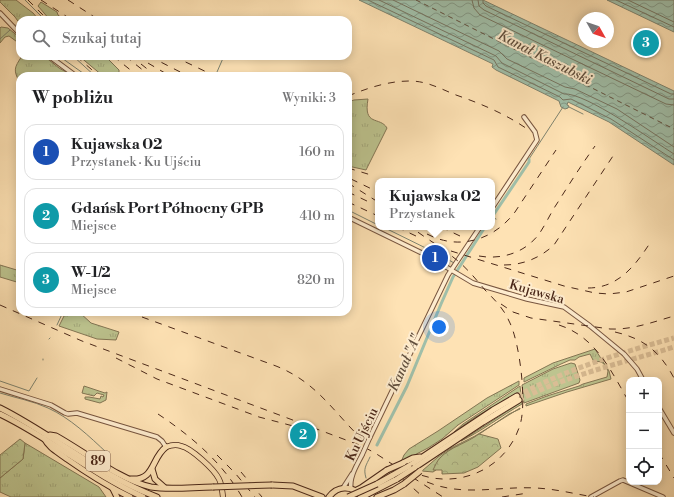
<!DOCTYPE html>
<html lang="pl">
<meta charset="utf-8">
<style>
:root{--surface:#fff;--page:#f2f2f2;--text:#202124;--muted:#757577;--line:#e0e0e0;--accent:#8f2418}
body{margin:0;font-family:"Libre Bodoni",serif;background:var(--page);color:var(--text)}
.controls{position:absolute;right:12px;bottom:12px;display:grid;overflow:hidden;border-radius:8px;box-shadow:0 2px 10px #0003}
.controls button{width:36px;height:36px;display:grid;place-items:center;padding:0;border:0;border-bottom:1px solid var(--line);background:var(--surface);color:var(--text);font:20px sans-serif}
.compass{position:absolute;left:578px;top:12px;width:36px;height:36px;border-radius:50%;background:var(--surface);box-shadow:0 2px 10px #0003;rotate:130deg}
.you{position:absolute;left:439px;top:327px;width:14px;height:14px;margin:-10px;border:3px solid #fff;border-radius:50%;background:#1a73e8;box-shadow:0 0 0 6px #1a73e833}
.badge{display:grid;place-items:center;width:26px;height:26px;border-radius:50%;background:var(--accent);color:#fff;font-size:13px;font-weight:700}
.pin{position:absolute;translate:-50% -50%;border:2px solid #fff;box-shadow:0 1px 4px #0006}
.popup{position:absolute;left:375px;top:178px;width:120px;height:52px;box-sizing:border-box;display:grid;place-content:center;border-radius:8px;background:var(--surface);filter:drop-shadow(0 1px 3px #0005);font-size:13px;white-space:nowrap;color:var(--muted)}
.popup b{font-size:15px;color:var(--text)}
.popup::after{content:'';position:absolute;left:50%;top:100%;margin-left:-8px;border:8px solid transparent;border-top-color:var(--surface)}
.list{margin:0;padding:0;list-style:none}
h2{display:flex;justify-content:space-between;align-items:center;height:52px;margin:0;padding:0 16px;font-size:17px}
h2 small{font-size:13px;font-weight:400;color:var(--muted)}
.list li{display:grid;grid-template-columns:26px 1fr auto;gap:12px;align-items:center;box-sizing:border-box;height:56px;margin:0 8px 8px;padding:0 8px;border:1px solid var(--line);border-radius:12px}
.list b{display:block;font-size:15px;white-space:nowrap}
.list p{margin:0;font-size:13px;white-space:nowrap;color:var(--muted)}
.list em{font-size:13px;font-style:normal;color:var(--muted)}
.icon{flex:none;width:22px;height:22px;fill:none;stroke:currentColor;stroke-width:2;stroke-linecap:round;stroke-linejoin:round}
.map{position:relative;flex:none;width:674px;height:497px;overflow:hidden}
.search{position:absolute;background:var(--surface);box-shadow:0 2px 10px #0003;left:16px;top:16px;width:336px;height:44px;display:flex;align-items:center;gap:10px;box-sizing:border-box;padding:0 14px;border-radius:12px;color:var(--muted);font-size:15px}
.panel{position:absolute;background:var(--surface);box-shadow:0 2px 10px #0003;left:16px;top:72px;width:336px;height:244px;border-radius:12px}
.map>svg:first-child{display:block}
.grass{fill:url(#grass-tufts);stroke:#847654}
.forest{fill:url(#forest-crowns);stroke:#847654}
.water{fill:url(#water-waves);stroke:#7e836f}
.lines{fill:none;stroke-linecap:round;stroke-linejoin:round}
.shore{stroke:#767461;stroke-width:1}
.stream{stroke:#7e836f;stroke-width:1}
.canal{stroke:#a0bfa9;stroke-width:3}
.ferry{stroke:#604e3d;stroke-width:1;stroke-dasharray:5 4;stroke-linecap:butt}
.highway-tunnel{stroke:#dabd95;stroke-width:5;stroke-dasharray:5 2.5;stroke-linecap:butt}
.minor-casing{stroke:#785640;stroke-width:5.5}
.major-casing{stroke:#4b2819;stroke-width:6}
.highway-casing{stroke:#4b2819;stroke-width:7}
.minor{stroke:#feecce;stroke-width:3.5}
.major{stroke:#fee2b4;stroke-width:4.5}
.highway{stroke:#fee2b4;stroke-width:5}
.rail{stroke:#4b2819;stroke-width:1;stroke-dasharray:7 7;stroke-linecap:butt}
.minor-bridge-casing{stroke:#785640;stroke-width:5.5;stroke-linecap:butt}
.highway-bridge-casing{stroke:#4b2819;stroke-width:7;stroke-linecap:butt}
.minor-bridge{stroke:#feecce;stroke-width:3.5}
.highway-bridge{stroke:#fee2b4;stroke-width:5}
.labels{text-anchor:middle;stroke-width:4;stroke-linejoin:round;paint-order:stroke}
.shield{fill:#feecce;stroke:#81634f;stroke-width:1}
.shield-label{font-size:12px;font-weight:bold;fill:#4b2819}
.street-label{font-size:13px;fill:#4b2819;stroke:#feecce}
.water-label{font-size:14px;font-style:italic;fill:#604e3d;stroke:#feecce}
</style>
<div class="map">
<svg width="674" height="497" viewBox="0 0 674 497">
<defs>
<pattern id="grass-tufts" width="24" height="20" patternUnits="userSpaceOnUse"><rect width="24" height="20" fill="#bdc48f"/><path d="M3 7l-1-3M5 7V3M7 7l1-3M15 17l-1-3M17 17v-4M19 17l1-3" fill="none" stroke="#a4a87b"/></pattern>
<pattern id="forest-crowns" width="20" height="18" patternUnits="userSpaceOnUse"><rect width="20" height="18" fill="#bdc48f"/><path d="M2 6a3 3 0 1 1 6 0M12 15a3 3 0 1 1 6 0" fill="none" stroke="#a4a87b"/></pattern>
<pattern id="water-waves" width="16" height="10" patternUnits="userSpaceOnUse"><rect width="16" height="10" fill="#a0bfa9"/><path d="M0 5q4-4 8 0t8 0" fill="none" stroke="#849b89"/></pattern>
</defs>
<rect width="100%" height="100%" fill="#fee2b4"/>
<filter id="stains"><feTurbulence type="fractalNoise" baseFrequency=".005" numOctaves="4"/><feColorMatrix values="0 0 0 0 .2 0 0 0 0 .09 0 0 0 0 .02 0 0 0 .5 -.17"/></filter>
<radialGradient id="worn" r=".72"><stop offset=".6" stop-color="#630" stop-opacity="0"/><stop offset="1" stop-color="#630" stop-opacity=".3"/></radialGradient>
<g class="grass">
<path d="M0,0H16L33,13L39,20H20V24L15,17L0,2Z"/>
<path d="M41,2L57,12L58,15L64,20H50L38,6Z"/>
<path d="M1,27L8,28L20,38V44L9,36L5,37L0,43V28Z"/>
<path d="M22,56H44L59,68L73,76H20V83C13,70 14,68 22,56Z"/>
<path d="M79,56H105L119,70V76H103Z"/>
<path d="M368,99C363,127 380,116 387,128L366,170L348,166V102L354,100Z"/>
<path d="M0,265L20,271V283L0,277Z"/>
<path d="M66,312H79L91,323L119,332L116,340L97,339L59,326Z"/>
<path d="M595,349L609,371L611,379L567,392L526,406V404L547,396L579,386L583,384L607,377L608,371C605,364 602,360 594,362L590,354L579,357L575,360H570L561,364L524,382V378L553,363Z"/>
<path d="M571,363L575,364L580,380L579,383L524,403L522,385L553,369Z"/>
<path d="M519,381V385L458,425L442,439L428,448L401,462L404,455L409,449L438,431L487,398Z"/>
<path d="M84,386L105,393L107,392L106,400L100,403L85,399V397H89L100,399L101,396L103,397L104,395L97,393L94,396L82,393Z"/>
<path d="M520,386L522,404C501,416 482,431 461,441L520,403L515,394L474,418L454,432L463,424Z"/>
<path d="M520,408V409L509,414L469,441L451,449L439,459L434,470H436L433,472L422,471L438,457L451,448L475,436Z"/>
<path d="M25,443L99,487L106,497H11L0,492V478L23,459Z"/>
</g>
<g class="forest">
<path d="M479,434L498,439L501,448L478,467L464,473L442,474V470H433C435,466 437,461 440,458C450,447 467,443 479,434Z"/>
<path d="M20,439L25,443L23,459L0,478V455Z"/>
</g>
<g class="water">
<path d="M359,0H483L674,91V165L609,122L568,102L567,105L569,106L568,108L565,109L561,107L559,101L496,70L492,67L493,64Z"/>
<path d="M607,0H674V32Z"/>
</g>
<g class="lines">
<g class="shore">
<path d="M368,0L494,60L498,67L560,97L563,100L571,99L611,119L674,160"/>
<path d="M379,0L496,56L502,63L564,94C585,92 653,141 674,154"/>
<path d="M393,0L499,51L507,59L565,87L575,89L617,109L674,147"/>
<path d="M472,0L474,8L480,15L666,104L674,105"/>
<path d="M478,0L479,6L484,10L669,99H674"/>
<path d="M483,0V3L486,6L671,94H674"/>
<path d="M616,0L674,27"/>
<path d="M628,0L674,22"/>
</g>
<g class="stream">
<path d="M25,0L45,20"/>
<path d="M241,20L242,19"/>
<path d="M16,25L20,27"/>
<path d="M0,39L10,30"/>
<path d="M59,56L87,76"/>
<path d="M73,56L95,76"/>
<path d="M217,72L224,56"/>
<path d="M569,107L583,114"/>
<path d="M529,159L563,107"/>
<path d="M348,210L378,225"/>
<path d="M492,217L496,219"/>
<path d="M383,227L442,256L454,263"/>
<path d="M57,325L63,312"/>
<path d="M49,339L50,338"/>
<path d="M43,360V359"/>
<path d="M0,381L29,391L37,378"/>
<path d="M0,393C16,398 33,401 48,408C70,418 89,436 107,453"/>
<path d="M366,478C363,468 366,466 370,457"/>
</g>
<g class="canal">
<path d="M492,217L529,162V159"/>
<path d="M377,445L407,386L441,304L453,277L485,227"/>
</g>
<path class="ferry" d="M416,0L674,129"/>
<g class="highway-tunnel">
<path d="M517,396C567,369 620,353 674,338"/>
<path d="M519,400C568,375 622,363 674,347"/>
</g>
<g class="minor-casing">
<g id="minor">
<path d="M0,13L20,34"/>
<path d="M49,56L76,76"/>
<path d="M492,208L537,140L535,132L524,117"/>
<path d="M348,217L426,255L473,283L527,299L564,307L590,326L624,354L637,369L643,380"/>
<path d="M0,389L51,405L65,413L68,414L77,413L157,437L162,441L166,447"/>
<path d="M659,408L674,433"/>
<path d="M370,437L448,275L480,227"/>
<path d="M343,488L352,474"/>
<path d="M351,489C349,477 357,465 362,455"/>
<path d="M591,497L620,481L623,480L663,497"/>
</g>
</g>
<g class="major-casing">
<path id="major" d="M166,447C171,445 176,444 181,446C191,448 214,469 219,479C222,485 222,490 223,497"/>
</g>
<g class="highway-casing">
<g id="highway">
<path d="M0,408C54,435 100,476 157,497"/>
<path d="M0,414C50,438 92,474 143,497"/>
<path d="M50,435L56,436C83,451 122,481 151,487C170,490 194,487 213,487"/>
<path d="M44,438C49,448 58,452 67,459C87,473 107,486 130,497"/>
<path d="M403,463L413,458L420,457"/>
<path d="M409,466L493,410L517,396"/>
<path d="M414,468L483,422L519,400"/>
<path d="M152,469L155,479L164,487"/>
<path d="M131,479C155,481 151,458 166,447"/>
<path d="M377,484L393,475"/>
<path d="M272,485L293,486L322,497"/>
<path d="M113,489L117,497"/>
<path d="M355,491L361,488L387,470"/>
<path d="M329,497C337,486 351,485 360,495"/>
<path d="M362,497L397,479"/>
<path d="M377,497L394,490L404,484"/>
</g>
</g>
<use href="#minor" class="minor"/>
<use href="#major" class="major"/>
<use href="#highway" class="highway"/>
<g class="rail">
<path d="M28,0L48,20"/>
<path d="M41,0L72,20"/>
<path d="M68,0L99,20"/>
<path d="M76,56L99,76"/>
<path d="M113,56L138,76"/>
<path d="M125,56L144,71"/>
<path d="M136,56L170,76"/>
<path d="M149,56L188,76"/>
<path d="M173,56L215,76"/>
<path d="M141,64L156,76"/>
<path d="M348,96C368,88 388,81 410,81C427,81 441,89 456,95C482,104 508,115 530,131"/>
<path d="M348,168L371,175"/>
<path d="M351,179L378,192"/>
<path d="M348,183L378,202"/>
<path d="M348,192L369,202"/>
<path d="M348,202L378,216"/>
<path d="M397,227L418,237"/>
<path d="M441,227L460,236"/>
<path d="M427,234C459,251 494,240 515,212L556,150"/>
<path d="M451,251L564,286L595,293L609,294L626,292L674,276"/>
<path d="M479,256C501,260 525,253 539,234C546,224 551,212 558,202C570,183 582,164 595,146"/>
<path d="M504,265C523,265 540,258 554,245L613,156"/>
<path d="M588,288C618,288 635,266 650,243"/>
<path d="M501,304L513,312L531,318L610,329C632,330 653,322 674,316"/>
<path d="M0,305L82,341L362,446L375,453L443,497"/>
<path d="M142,317L276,366C319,383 335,415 367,444"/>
<path d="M559,325C596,337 611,371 629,402"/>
<path d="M615,332C645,339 660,352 674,378"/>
<path d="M116,358L157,379L259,417L297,427"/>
<path d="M158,414C191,436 222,462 242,497"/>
<path d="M659,453L674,478"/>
<path d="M217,455L235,473L255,497"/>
<path d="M393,470L423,497"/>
<path d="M409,470C451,492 505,473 520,425C527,403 520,342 509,321C504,309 494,299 485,290C475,278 465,266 453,257C440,246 425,238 411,227"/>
<path d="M241,472L262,497"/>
<path d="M427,482C464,497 497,486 536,488C556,489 575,494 594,497"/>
<path d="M502,497L528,493"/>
</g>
<g class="minor-bridge-casing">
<path id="minor-bridge" d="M362,455L370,437"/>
</g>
<g class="highway-bridge-casing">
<g id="highway-bridge">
<path d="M387,470L403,463"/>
<path d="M393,475L409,466"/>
<path d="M397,479L414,468"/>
<path d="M404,484L420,471"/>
<path d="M213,487L272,485"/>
<path d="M348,497L377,484"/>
</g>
</g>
<use href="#minor-bridge" class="minor-bridge"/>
<use href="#highway-bridge" class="highway-bridge"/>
</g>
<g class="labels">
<rect class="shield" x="86" y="451" width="24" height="20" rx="3"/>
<g class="shield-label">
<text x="98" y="465">89</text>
</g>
<g class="street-label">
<text transform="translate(537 291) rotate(16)" y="5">Kujawska</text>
<text transform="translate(361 434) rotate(-64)" y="5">Ku Ujściu</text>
</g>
<g class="water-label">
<text transform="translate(545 57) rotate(27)" y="5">Kanał Kaszubski</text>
<text transform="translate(404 363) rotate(-66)" y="5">Kanał "A"</text>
</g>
</g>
<rect width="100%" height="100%" filter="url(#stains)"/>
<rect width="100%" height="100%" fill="url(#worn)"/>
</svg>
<div class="controls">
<button>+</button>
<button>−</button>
<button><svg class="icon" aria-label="locate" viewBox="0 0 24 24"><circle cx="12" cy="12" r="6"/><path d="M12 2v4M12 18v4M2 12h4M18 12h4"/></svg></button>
</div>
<svg class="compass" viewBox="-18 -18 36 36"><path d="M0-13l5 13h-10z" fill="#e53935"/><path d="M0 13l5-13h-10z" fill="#757577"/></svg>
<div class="you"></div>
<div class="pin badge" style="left:435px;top:258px;background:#1a4fb4">1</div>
<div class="popup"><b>Kujawska 02</b>Przystanek</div>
<div class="pin badge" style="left:303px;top:435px;background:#0f9aa8">2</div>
<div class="pin badge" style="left:646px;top:43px;background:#0f9aa8">3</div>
<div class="search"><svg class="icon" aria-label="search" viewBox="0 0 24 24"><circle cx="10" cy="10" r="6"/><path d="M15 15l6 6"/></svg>Szukaj tutaj</div>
<section class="panel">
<h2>W pobliżu<small>Wyniki: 3</small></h2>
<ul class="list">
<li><span class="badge" style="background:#1a4fb4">1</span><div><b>Kujawska 02</b><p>Przystanek · Ku Ujściu</p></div><em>160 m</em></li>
<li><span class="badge" style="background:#0f9aa8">2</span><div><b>Gdańsk Port Północny GPB</b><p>Miejsce</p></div><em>410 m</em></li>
<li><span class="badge" style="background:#0f9aa8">3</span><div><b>W-1/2</b><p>Miejsce</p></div><em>820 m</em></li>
</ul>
</section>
</div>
